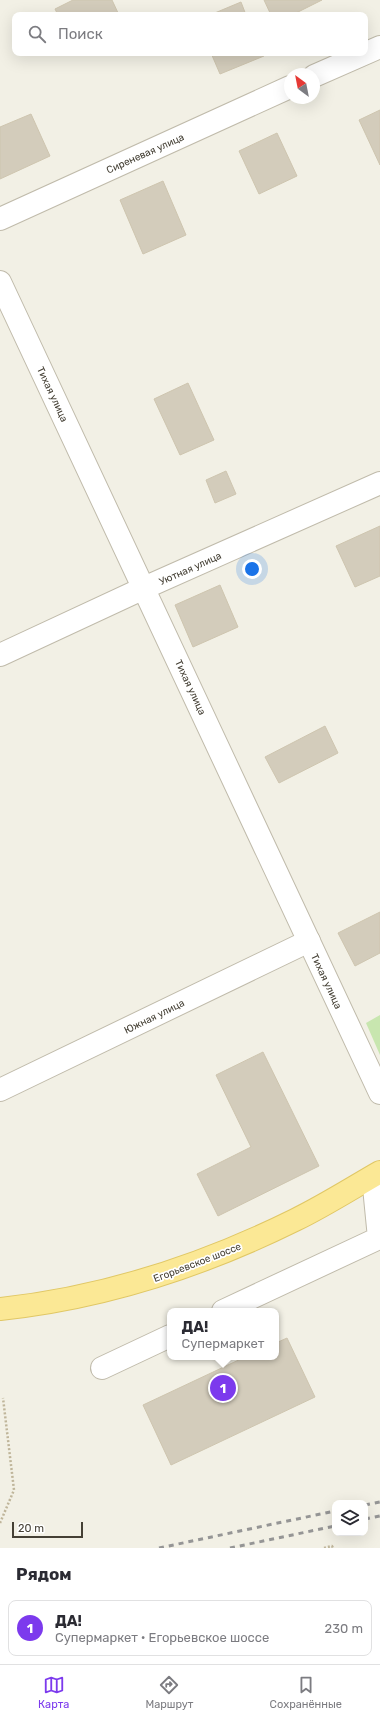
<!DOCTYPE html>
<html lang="ru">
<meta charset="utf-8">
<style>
:root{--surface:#fff;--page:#f7f7f7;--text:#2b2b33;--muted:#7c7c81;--line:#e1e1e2;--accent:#7c3aed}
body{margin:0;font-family:Rubik,sans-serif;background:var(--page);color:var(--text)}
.controls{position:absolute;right:12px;bottom:12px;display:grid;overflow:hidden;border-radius:8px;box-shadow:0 4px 16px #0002}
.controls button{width:36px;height:36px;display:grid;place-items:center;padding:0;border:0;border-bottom:1px solid var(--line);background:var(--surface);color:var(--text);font:20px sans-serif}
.compass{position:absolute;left:284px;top:68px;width:36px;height:36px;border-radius:50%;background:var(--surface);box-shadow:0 4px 16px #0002;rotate:328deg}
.scale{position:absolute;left:12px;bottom:10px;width:71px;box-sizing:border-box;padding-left:4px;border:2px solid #454035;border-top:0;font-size:11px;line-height:14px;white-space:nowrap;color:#454035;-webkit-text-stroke:3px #fff;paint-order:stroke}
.you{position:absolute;left:252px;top:569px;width:14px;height:14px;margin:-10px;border:3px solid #fff;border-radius:50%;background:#1a73e8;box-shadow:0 0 0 6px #1a73e833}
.badge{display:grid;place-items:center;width:26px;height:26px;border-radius:50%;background:var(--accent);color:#fff;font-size:13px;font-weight:700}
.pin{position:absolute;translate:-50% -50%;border:2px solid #fff;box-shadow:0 1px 4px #0006}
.popup{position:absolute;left:167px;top:1308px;width:112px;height:52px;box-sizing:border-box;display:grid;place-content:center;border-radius:8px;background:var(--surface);filter:drop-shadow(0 1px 3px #0005);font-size:13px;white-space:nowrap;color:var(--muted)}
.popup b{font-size:15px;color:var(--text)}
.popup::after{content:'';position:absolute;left:50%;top:100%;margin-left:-8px;border:8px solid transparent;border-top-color:var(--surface)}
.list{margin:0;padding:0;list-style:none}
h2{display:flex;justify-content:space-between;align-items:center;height:52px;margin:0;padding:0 16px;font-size:17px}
h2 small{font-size:13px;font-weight:400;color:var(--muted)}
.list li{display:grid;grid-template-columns:26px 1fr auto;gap:12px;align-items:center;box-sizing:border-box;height:56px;margin:0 8px 8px;padding:0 8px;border:1px solid var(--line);border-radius:8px}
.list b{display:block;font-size:15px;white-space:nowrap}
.list p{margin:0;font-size:13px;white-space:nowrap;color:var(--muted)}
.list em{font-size:13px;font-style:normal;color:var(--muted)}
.icon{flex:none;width:22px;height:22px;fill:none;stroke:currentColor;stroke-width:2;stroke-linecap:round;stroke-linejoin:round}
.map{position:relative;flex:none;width:380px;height:1548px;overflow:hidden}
.search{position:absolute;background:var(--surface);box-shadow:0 4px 16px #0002;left:12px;right:12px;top:12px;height:44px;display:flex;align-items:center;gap:10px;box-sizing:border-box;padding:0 14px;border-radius:8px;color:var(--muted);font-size:15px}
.sheet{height:116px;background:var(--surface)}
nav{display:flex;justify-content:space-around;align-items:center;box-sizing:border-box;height:56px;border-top:1px solid var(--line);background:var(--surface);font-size:11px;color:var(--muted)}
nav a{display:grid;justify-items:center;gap:2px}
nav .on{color:var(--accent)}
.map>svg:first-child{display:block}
.green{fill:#c8e6af}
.building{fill:#d3ccbb;stroke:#cec5af}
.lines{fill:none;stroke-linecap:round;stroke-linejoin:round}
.minor-casing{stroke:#c0bbab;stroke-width:24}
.major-casing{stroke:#e0c765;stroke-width:24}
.path{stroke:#bfb59a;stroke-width:2.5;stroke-dasharray:2 2;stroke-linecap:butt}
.minor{stroke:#fff;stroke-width:22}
.major{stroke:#fbe895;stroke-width:22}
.rail{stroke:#959595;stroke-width:3;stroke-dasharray:5 5;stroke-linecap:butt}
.labels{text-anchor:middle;stroke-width:3.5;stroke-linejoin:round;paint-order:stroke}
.street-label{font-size:10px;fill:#454035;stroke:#fff}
</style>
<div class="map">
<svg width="380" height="1548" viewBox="0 0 380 1548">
<rect width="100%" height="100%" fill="#f2f0e5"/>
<path class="green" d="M380,1015V1055L366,1023Z"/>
<g class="building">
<path d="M73,0H112L119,15H58L55,9Z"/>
<path d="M264,0H322L292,15H271Z"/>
<path d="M241,2L246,15H210Z"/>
<path d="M211,53H262L264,56L220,74Z"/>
<path d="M380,110V165L359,120Z"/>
<path d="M31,114L50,156L0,179V127Z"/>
<path d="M277,133L297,176L259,194L239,151Z"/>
<path d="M163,181L186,235L143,254L120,200Z"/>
<path d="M188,383L214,440L180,455L154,399Z"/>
<path d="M226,471L236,494L215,503L206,480Z"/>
<path d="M380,526V576L355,587L336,546Z"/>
<path d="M220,585L238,627L193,647L175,605Z"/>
<path d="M325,726L338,753L279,783L265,757Z"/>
<path d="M380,912V953L355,966L338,933Z"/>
<path d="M263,1052L319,1166L218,1216L197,1174L251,1147L216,1075Z"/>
<path d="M287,1338L315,1397L171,1465L143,1405L245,1357H276V1343Z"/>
</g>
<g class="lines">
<g class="minor-casing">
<g id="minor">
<path d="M314,76L380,47"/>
<path d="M0,219L290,87"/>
<path d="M0,282L380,1093"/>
<path d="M0,655L144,588L380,483"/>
<path d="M0,1090L309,941"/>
<path d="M223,1311L379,1238L373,1177"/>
<path d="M102,1368L170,1336"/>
</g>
</g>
<g class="major-casing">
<path id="major" d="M0,1309C104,1298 202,1266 295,1220C324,1206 352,1188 380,1172"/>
</g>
<g class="path">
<path d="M0,1523L14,1490L3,1398"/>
<path d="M324,1548L332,1546L333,1548"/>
</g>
<use href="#minor" class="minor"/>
<use href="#major" class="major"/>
<g class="rail">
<path d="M365,1505L380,1502"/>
<path d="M365,1519L380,1516"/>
<path d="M159,1548L335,1511"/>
<path d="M230,1548L335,1526"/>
</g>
</g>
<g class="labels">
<g class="street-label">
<text transform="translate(145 153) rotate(-24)" y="4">Сиреневая улица</text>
<text transform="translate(53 394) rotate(65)" y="4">Тихая улица</text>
<text transform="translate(190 568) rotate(-24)" y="4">Уютная улица</text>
<text transform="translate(191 687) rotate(65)" y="4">Тихая улица</text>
<text transform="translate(327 981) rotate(65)" y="4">Тихая улица</text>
<text transform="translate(154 1016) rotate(-26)" y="4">Южная улица</text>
<text transform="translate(197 1262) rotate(-21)" y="4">Егорьевское шоссе</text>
</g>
</g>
</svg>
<div class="controls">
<button><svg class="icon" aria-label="layers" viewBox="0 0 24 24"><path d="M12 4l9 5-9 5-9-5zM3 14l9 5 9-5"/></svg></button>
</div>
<svg class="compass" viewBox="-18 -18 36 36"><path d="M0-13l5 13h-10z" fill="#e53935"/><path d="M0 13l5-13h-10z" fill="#7c7c81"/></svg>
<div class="scale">20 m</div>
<div class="you"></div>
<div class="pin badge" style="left:223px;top:1388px">1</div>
<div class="popup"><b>ДА!</b>Супермаркет</div>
<div class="search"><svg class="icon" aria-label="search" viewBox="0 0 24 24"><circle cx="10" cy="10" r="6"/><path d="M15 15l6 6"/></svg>Поиск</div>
</div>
<section class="sheet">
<h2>Рядом<small></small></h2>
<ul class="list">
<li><span class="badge">1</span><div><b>ДА!</b><p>Супермаркет · Егорьевское шоссе</p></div><em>230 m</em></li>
</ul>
</section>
<nav>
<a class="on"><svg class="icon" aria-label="map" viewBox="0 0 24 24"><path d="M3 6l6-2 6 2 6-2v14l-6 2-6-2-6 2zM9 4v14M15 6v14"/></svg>Карта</a>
<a><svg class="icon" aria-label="directions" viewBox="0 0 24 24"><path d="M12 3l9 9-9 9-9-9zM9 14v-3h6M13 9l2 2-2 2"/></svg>Маршрут</a>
<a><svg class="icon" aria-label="saved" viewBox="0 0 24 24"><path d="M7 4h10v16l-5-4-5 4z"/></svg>Сохранённые</a>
</nav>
